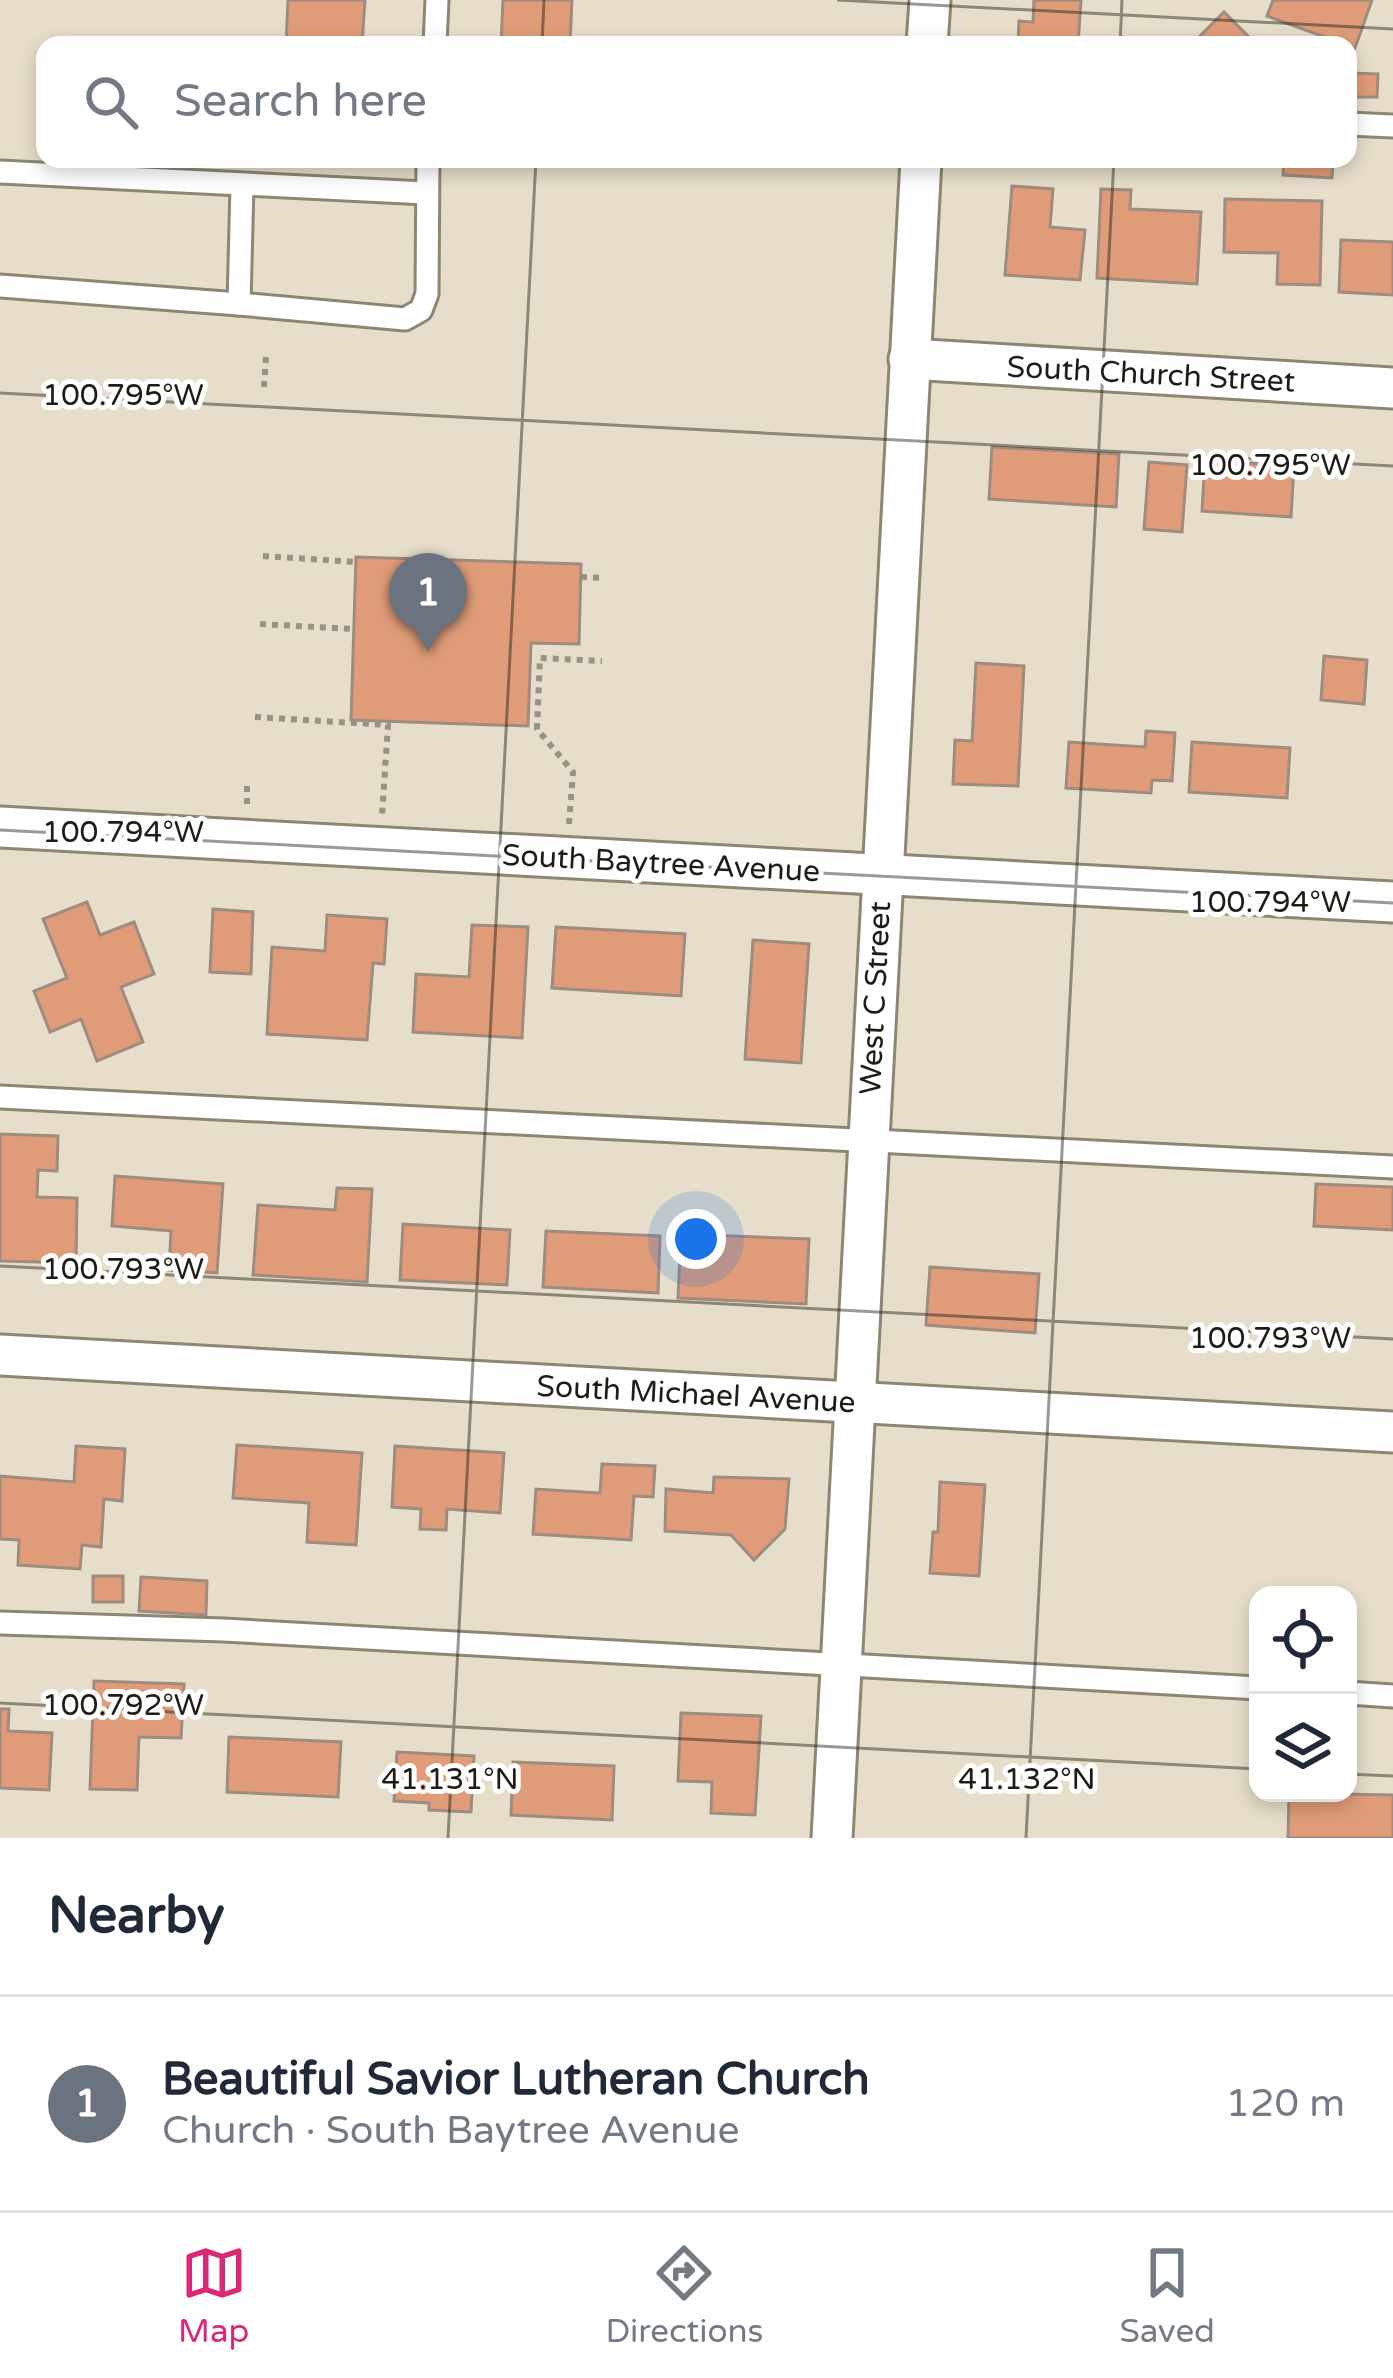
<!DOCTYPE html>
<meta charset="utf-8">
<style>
:root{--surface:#fff;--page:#f6f6f7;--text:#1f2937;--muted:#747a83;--line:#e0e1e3;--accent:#db2777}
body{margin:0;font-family:"Varela Round",sans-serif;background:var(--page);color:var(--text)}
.controls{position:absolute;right:36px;bottom:36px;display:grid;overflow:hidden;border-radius:24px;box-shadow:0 6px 18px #0003}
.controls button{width:108px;height:108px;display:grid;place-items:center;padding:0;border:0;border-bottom:3px solid var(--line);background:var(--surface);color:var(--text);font:60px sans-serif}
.you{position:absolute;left:696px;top:1239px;width:42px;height:42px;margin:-30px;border:9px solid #fff;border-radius:50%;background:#1a73e8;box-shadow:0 0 0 18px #1a73e833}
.badge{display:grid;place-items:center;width:78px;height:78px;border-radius:50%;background:var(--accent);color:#fff;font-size:39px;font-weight:700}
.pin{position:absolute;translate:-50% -99px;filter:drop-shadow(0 3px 6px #0008)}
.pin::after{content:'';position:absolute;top:63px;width:42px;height:36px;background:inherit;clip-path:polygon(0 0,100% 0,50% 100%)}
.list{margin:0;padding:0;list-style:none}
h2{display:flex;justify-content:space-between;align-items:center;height:156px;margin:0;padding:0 48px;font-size:51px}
h2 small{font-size:39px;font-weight:400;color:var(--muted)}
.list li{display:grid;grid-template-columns:78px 1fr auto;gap:36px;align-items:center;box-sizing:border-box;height:216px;padding:0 48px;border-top:3px solid var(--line)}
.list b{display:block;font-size:45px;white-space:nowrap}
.list p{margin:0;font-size:39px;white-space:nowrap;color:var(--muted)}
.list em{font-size:39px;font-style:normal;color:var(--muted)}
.icon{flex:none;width:66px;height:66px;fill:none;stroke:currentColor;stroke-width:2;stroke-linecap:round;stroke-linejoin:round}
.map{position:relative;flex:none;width:1393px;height:1838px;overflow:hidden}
.search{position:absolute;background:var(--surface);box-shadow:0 6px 18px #0003;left:36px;right:36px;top:36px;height:132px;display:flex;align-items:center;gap:30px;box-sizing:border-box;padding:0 42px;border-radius:24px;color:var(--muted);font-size:45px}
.sheet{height:372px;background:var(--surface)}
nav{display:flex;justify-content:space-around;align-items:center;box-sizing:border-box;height:168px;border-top:3px solid var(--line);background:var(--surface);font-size:33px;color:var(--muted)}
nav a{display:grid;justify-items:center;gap:6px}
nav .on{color:var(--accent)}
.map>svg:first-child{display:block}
.building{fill:#e09c78;stroke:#9f8b80;stroke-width:3}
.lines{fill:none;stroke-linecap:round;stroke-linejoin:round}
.service-casing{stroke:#8d8673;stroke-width:27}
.minor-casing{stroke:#8d8673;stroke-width:45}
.path{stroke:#989283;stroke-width:6;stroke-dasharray:6 6;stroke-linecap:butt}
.service{stroke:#fff;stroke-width:21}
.minor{stroke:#fff;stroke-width:39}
.ticks{fill:none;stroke:#1f1c15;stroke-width:3;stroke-opacity:0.45}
.labels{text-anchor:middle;stroke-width:10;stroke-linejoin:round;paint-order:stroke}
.street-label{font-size:30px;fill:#1f1c15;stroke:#fff}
.ticks-label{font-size:30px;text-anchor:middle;fill:#1f1c15;stroke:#fff;stroke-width:10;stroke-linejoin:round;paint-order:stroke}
</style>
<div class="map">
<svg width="1393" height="1838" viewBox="0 0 1393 1838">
<rect width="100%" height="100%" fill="#e6deca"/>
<g class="building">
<path d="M288,0H365L362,45H286Z"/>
<path d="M503,0H572L570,45H501Z"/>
<path d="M1034,0H1081L1078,45H1018L1019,21L1033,22Z"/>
<path d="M1273,0H1372L1355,48L1267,16Z"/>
<path d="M1224,12L1257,45H1196L1194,42Z"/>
<path d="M1349,73L1378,74L1377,97H1349Z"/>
<path d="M1284,159H1333L1332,178L1283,175Z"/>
<path d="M1012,186L1053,189L1050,227L1085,230L1080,280L1005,275Z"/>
<path d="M1101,189L1131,190L1130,209L1201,212L1197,284L1097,278Z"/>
<path d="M1225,199L1322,201L1320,285L1277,284L1278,253L1224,252Z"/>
<path d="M1341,240L1393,242V295L1339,292Z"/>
<path d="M992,447L1119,454L1116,507L989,499Z"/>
<path d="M1205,460L1294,466L1291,517L1202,511Z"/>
<path d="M1149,462L1187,465L1182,532L1144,529Z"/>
<path d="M356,557L581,564L579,644L531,643L528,726L351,720Z"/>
<path d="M1324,656L1367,660L1364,704L1321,700Z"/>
<path d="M976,663L1024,666L1018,786L953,784L955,740L972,741Z"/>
<path d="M1146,731L1175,733L1172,781L1152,780L1151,793L1066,788L1069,742L1145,747Z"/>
<path d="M1192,742L1290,748L1287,798L1189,792Z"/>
<path d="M87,902L100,935L134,922L154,974L121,987L143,1042L97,1061L81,1019L50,1032L34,991L67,978L43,919Z"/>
<path d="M213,909L253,912L251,974L210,972Z"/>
<path d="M327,915L387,919L384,964L373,963L367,1040L267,1034L272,947L325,951Z"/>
<path d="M472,925L528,927L522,1038L413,1032L416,974L469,977Z"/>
<path d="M556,927L685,934L681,996L552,988Z"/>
<path d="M753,940L809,944L801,1063L745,1059Z"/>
<path d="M0,1134L58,1136L57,1171L38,1170L37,1197L77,1198L76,1263L0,1261Z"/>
<path d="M115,1176L223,1184L217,1273L169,1270L171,1231L112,1226Z"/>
<path d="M1316,1184L1393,1187V1230L1314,1226Z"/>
<path d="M337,1188L372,1189L367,1282L253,1275L258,1205L335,1210Z"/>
<path d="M403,1224L510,1230L507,1285L400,1280Z"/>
<path d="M546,1231L660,1236L658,1293L543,1287Z"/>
<path d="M681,1234L809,1239L806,1304L678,1298Z"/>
<path d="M930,1267L1039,1274L1035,1333L926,1325Z"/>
<path d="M237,1445L362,1453L356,1545L307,1542L309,1503L233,1498Z"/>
<path d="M76,1446L125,1449L122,1501L104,1499L101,1547L82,1545L80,1569L18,1565L19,1540L0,1539V1476L74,1482Z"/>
<path d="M395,1446L504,1453L500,1513L447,1509L446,1530L420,1529L421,1509L392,1507Z"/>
<path d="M602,1464L655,1466L653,1497L634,1496L631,1540L533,1534L536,1489L600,1493Z"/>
<path d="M714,1477L789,1479L785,1529L754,1560L731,1535L665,1531L666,1489L713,1493Z"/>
<path d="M940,1482L985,1485L979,1576L930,1573L933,1532H938Z"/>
<rect x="93" y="1576" width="30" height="26"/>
<path d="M141,1577L207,1581L206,1615L139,1611Z"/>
<path d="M94,1681L184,1684L181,1738L139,1737L137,1790L90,1789Z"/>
<path d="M0,1709H9L8,1731L52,1733L49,1790L0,1788Z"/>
<path d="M681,1713L761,1716L755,1815L711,1813L712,1782L678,1781Z"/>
<path d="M229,1737L341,1742L338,1797L227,1792Z"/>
<path d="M397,1752L474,1756L471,1812L429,1810V1803L394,1801Z"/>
<path d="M513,1762L614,1766L612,1820L511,1815Z"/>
<path d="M1289,1793L1393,1795V1838H1288Z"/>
</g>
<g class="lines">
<g class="service-casing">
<g id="service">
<path d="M435,45L437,0"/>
<path d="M1348,124L1393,126"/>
<path d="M0,172L426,193"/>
<path d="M0,286L239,304L405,319L421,310L427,294L428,159"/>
<path d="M239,304L242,185"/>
<path d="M0,1097L1393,1167"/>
<path d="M0,1623L224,1630L1258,1688"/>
<path d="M1348,1693L1393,1696"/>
</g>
</g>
<g class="minor-casing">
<g id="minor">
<path d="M927,45L930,0"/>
<path d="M909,359L1393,388"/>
<path d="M0,827L1393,902"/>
<path d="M0,1355L1393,1432"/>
<path d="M832,1838L921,159"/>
</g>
</g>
<g class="path">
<path d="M264,387L266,356"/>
<path d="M263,556L356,562"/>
<path d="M581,577L604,578"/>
<path d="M260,624L353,629"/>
<path d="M255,717L388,725L382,816"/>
<path d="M247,804V784"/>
<path d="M569,824L573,772L537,729L540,658L602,661"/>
</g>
<use href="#service" class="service"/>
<use href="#minor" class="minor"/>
</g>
<path class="ticks" d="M837,0L1393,29M542,45L544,0M1120,45L1122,0M0,393L1393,466M0,830L1393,903M0,1266L1393,1339M0,1703L1258,1769M1348,1774L1393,1776M448,1838L536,159M1026,1838L1114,159"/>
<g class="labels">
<g class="street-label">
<text transform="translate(1151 374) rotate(3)" y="10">South Church Street</text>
<text transform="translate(661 863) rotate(3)" y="10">South Baytree Avenue</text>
<text transform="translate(875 998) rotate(-87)" y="10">West C Street</text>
<text transform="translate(696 1394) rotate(3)" y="10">South Michael Avenue</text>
</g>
</g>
<g class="ticks-label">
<text x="123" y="405">100.795°W</text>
<text x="1270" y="475">100.795°W</text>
<text x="123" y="842">100.794°W</text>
<text x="1270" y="912">100.794°W</text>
<text x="123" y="1279">100.793°W</text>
<text x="1270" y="1348">100.793°W</text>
<text x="123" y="1715">100.792°W</text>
<text x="450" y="1789">41.131°N</text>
<text x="1027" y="1789">41.132°N</text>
</g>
</svg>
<div class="controls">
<button><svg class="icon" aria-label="locate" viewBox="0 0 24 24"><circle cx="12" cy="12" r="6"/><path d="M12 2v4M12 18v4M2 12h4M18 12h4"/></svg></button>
<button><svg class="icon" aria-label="layers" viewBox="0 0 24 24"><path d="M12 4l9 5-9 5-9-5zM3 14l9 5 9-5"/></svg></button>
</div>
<div class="you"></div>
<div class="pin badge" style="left:428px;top:652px;background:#6b7280">1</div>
<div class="search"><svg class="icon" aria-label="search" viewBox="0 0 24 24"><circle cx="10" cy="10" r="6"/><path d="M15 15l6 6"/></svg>Search here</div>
</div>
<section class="sheet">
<h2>Nearby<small></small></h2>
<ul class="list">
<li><span class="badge" style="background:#6b7280">1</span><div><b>Beautiful Savior Lutheran Church</b><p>Church · South Baytree Avenue</p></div><em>120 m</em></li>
</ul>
</section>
<nav>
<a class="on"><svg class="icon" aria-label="map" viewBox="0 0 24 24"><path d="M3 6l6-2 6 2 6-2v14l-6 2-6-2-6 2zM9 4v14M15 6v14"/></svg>Map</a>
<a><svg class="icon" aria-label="directions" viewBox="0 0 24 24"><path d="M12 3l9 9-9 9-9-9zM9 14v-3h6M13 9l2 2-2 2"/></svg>Directions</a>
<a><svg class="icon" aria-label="saved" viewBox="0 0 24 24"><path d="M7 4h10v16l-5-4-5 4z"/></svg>Saved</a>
</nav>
